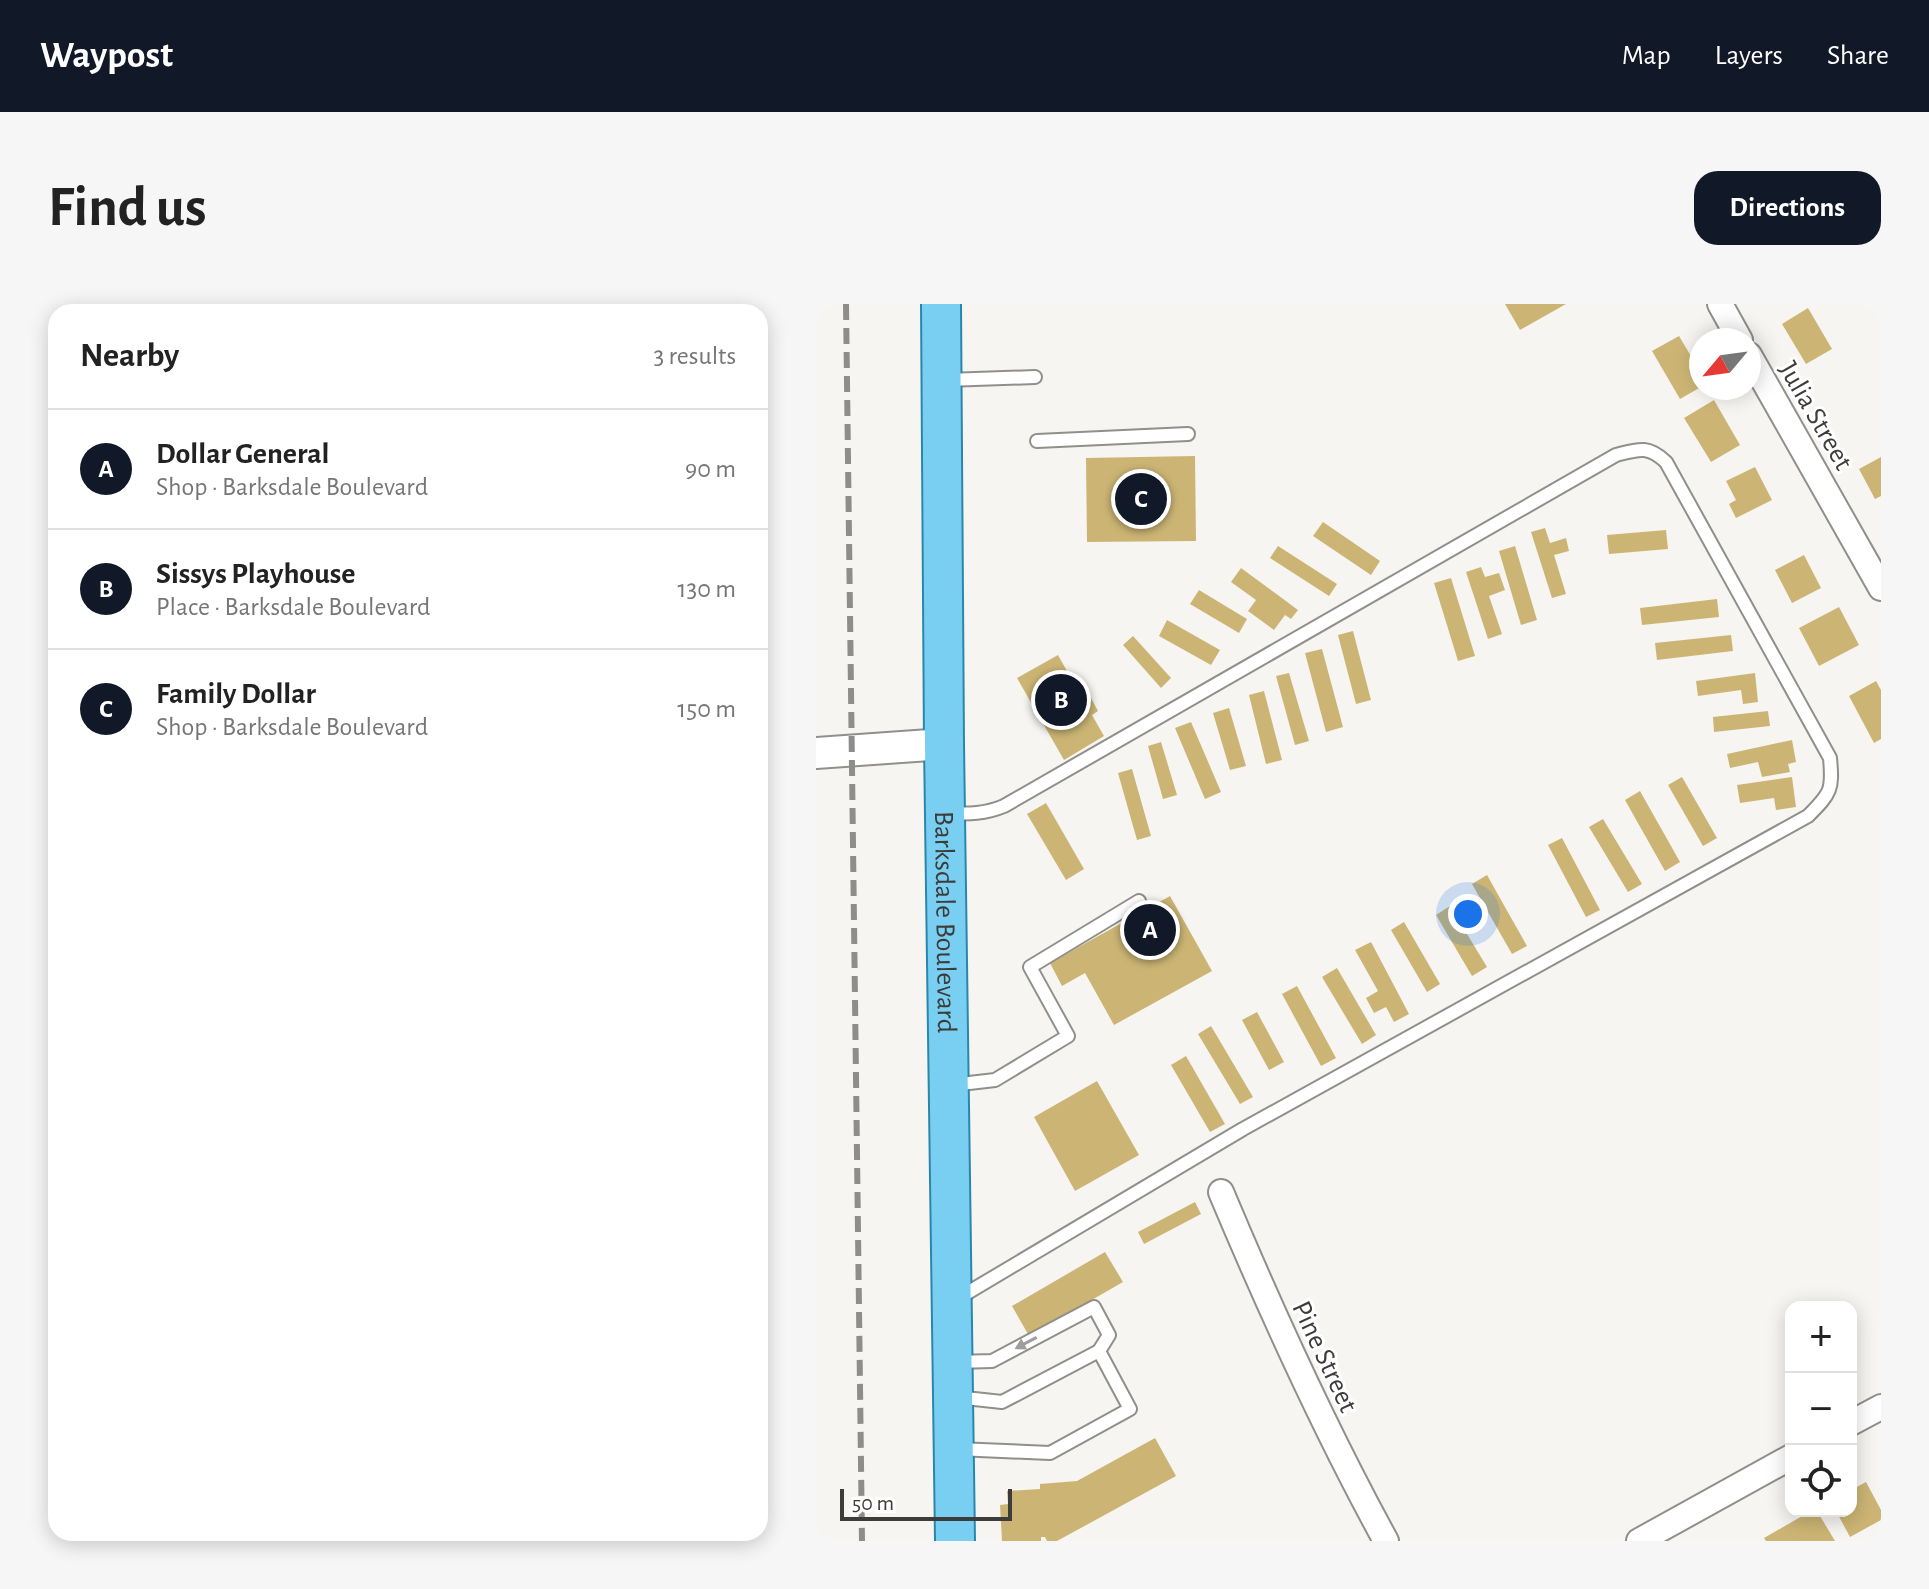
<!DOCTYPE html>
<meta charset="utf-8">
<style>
:root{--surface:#fff;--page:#f6f6f6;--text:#222;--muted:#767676;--line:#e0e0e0;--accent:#111827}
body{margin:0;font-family:"Alegreya Sans",sans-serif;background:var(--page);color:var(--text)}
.controls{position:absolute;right:24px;bottom:24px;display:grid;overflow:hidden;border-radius:16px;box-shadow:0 4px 20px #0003}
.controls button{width:72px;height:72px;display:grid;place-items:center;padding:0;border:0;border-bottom:2px solid var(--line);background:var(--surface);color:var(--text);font:40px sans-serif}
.compass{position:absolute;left:873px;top:24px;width:72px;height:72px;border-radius:50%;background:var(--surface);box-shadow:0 4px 20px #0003;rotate:241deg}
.scale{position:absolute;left:24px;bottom:20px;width:172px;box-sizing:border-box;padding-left:8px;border:4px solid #3d3c3b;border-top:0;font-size:22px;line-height:28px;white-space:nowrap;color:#3d3c3b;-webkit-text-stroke:6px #fff;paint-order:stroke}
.you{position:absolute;left:652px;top:610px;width:28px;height:28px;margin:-20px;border:6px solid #fff;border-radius:50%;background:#1a73e8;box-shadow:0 0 0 12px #1a73e833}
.badge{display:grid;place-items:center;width:52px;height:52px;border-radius:50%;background:var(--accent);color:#fff;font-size:26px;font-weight:700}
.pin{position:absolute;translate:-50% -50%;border:4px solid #fff;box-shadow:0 2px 8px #0006}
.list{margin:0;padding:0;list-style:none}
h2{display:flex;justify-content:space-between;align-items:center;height:104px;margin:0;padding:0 32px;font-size:34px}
h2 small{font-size:26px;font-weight:400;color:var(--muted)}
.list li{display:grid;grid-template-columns:52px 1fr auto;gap:24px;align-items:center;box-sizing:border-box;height:120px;padding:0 32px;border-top:2px solid var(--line)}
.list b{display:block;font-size:30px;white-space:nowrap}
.list p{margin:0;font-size:26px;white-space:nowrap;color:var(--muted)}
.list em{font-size:26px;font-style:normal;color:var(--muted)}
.icon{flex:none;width:44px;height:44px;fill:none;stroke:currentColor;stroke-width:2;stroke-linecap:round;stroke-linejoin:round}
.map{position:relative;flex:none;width:1065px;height:1237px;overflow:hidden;border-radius:24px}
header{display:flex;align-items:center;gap:48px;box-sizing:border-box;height:112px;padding:0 40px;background:var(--accent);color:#fff}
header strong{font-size:38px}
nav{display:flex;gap:44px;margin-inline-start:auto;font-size:28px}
.intro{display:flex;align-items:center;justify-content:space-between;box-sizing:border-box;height:192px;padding:0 48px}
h1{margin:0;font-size:56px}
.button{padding:20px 36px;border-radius:24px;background:var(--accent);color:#fff;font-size:28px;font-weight:700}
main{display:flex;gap:48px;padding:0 48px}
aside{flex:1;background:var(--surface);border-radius:24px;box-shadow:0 4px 20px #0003}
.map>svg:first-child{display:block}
.building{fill:#ccb574}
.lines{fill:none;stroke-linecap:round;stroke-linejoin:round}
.service-casing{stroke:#908f8b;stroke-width:16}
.minor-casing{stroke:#908f8b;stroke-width:28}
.tertiary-casing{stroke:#908f8b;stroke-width:34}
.primary-casing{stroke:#2a87ab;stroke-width:42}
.service{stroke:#fff;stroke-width:12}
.minor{stroke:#fff;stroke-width:24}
.tertiary{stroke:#fff;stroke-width:30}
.primary{stroke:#79cff1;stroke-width:38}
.rail{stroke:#8e8d8b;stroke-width:6;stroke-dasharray:16 8;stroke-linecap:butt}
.oneway{fill:#9e9e9d}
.labels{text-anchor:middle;stroke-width:6;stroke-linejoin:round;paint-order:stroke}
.street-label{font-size:28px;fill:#3d3c3b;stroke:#fff}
</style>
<header>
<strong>Waypost</strong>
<nav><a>Map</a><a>Layers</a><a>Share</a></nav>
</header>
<div class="intro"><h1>Find us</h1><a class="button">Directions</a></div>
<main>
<aside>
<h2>Nearby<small>3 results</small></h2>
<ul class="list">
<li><span class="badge">A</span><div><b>Dollar General</b><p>Shop · Barksdale Boulevard</p></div><em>90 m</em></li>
<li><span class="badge">B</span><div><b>Sissys Playhouse</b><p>Place · Barksdale Boulevard</p></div><em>130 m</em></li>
<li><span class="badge">C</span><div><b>Family Dollar</b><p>Shop · Barksdale Boulevard</p></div><em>150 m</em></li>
</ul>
</aside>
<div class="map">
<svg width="1065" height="1237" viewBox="0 0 1065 1237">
<rect width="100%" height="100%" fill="#f7f5f2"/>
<g class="building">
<path d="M689,0H750L704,26Z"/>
<path d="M992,4L1016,45L990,60L966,20Z"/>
<path d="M863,32L885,69V83L864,95L836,47Z"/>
<path d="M898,96L924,141L895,158L868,114Z"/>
<path d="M379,152L380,237L271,238L270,154Z"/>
<path d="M1065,153V192L1059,195L1043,165Z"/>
<path d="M939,163L956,196L920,214L913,200L920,196L910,177Z"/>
<path d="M507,218L564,257L555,271L497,232Z"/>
<path d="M729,224L734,239L750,234L753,247L738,251L750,290L736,294L715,228Z"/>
<path d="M850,226L852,245L793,250L791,231Z"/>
<path d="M462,242L521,280L513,292L454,254Z"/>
<path d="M699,242L721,316L705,321L683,247Z"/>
<path d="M988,251L1005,284L976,299L959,266Z"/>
<path d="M665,263L669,273L683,269L689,286L673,292L686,330L672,335L650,268Z"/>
<path d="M425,264L482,306L475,315L469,311L458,326L432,307L440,296L415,278Z"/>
<path d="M635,274L659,352L642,357L618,279Z"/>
<path d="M383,286L431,315L423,329L374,300Z"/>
<path d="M901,295L903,313L826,321L824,304Z"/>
<path d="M1023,303L1043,341L1003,362L983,324Z"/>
<path d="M351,316L404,346L395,361L343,332Z"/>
<path d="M537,327L555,396L540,400L522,331Z"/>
<path d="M915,331L917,347L841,356L839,339Z"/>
<path d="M317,332L355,374L345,384L307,341Z"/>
<path d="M506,345L527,423L510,428L489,349Z"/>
<path d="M242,351L261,385L268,381L282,407L276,411L288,432L248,456L201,374Z"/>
<path d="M473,369L493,437L479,441L460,372Z"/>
<path d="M939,369L942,398L927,400L925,386L882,392L880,377Z"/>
<path d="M1060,377L1065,386V435L1058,439L1033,392Z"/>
<path d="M448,387L466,456L450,460L433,391Z"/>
<path d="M413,404L430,462L414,466L397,409Z"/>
<path d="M952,407L954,422L898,428L897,413Z"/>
<path d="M375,418L405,488L389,495L359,424Z"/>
<path d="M976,436L980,458L972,460L974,468L946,473L942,458L914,464L911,450Z"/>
<path d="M345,438L361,491L347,495L332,442Z"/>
<path d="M316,465L335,532L321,536L302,469Z"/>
<path d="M866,473L901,534L887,542L852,481Z"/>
<path d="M976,473L980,503L960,506L958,494L924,499L921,481Z"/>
<path d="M824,487L864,558L849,567L809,496Z"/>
<path d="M230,499L268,565L250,576L211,510Z"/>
<path d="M787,515L826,580L812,588L773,523Z"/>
<path d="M746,534L784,606L770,613L732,541Z"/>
<path d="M671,571L711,642L696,650L656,580Z"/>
<path d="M354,592L396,667L298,721L269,669L246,682L234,659Z"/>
<path d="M634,602L671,663L656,672L620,611Z"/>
<path d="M588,618L624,680L611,688L575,626Z"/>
<path d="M555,638L593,710L578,718L570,703L558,709L550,694L562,687L539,646Z"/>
<path d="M521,664L560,731L546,740L506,673Z"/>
<path d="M481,682L520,754L505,762L466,690Z"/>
<path d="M441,708L468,758L453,766L426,716Z"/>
<path d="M395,722L437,793L424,800L382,730Z"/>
<path d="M370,752L409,820L394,828L355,761Z"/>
<path d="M281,777L323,851L259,887L218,813Z"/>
<path d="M379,898L385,910L328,940L322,928Z"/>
<path d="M289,948L307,978L213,1032L196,1002Z"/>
<path d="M339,1134L360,1172L241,1237H231L229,1233H225V1237H186L184,1201L192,1200L191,1187L224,1185V1180L261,1177Z"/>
<path d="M1050,1178L1065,1206V1216L1034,1233L1020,1207H1035V1186Z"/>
<path d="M995,1207H1001L1019,1237H950L948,1234Z"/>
</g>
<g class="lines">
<g class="service-casing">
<g id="service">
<path d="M130,76L219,73"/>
<path d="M221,137L372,130"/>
<path d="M132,509C153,510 169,510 188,502L800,151C823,145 832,141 850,158L1014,454C1017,486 1015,489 992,512L427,825L141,995"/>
<path d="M136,781L179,776L252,732L214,663L323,597"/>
<path d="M140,1058L176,1057L278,1003L293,1031L283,1047"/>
<path d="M140,1093L186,1098L283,1047L314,1105L234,1149L141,1145"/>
</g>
</g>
<g class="minor-casing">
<g id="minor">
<path d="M904,0L924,36"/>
<path d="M933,51L1065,284"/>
<path d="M405,888C455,1007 508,1124 570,1237"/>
<path d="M1035,1119L1065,1103"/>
<path d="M823,1237L975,1153"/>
</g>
</g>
<g class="tertiary-casing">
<path id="tertiary" d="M0,449L128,440"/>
</g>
<g class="primary-casing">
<g id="primary">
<path id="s1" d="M125,0L128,440L139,1237"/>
</g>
</g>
<use href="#service" class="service"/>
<use href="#minor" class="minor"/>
<use href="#tertiary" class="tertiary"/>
<use href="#primary" class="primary"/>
<path class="rail" d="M30,0L46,1237"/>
</g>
<defs><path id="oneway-solid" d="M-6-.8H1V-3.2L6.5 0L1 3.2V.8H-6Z" transform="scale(2)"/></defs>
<use class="oneway" href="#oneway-solid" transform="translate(210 1039) rotate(152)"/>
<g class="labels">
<g class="street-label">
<text transform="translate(1001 111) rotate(60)" y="10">Julia Street</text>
<text dy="10" stroke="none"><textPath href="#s1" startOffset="618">Barksdale Boulevard</textPath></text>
<text transform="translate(510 1052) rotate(65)" y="10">Pine Street</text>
</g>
</g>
</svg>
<div class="controls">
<button>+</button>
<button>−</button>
<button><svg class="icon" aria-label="locate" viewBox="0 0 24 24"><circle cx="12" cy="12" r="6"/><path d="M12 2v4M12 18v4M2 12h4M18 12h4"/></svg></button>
</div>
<svg class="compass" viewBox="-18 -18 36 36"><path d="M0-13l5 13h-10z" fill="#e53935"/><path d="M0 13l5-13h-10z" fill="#767676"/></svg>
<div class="scale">50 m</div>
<div class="you"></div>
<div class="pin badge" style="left:334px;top:626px">A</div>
<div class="pin badge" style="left:245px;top:396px">B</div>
<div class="pin badge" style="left:325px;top:195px">C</div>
</div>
</main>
